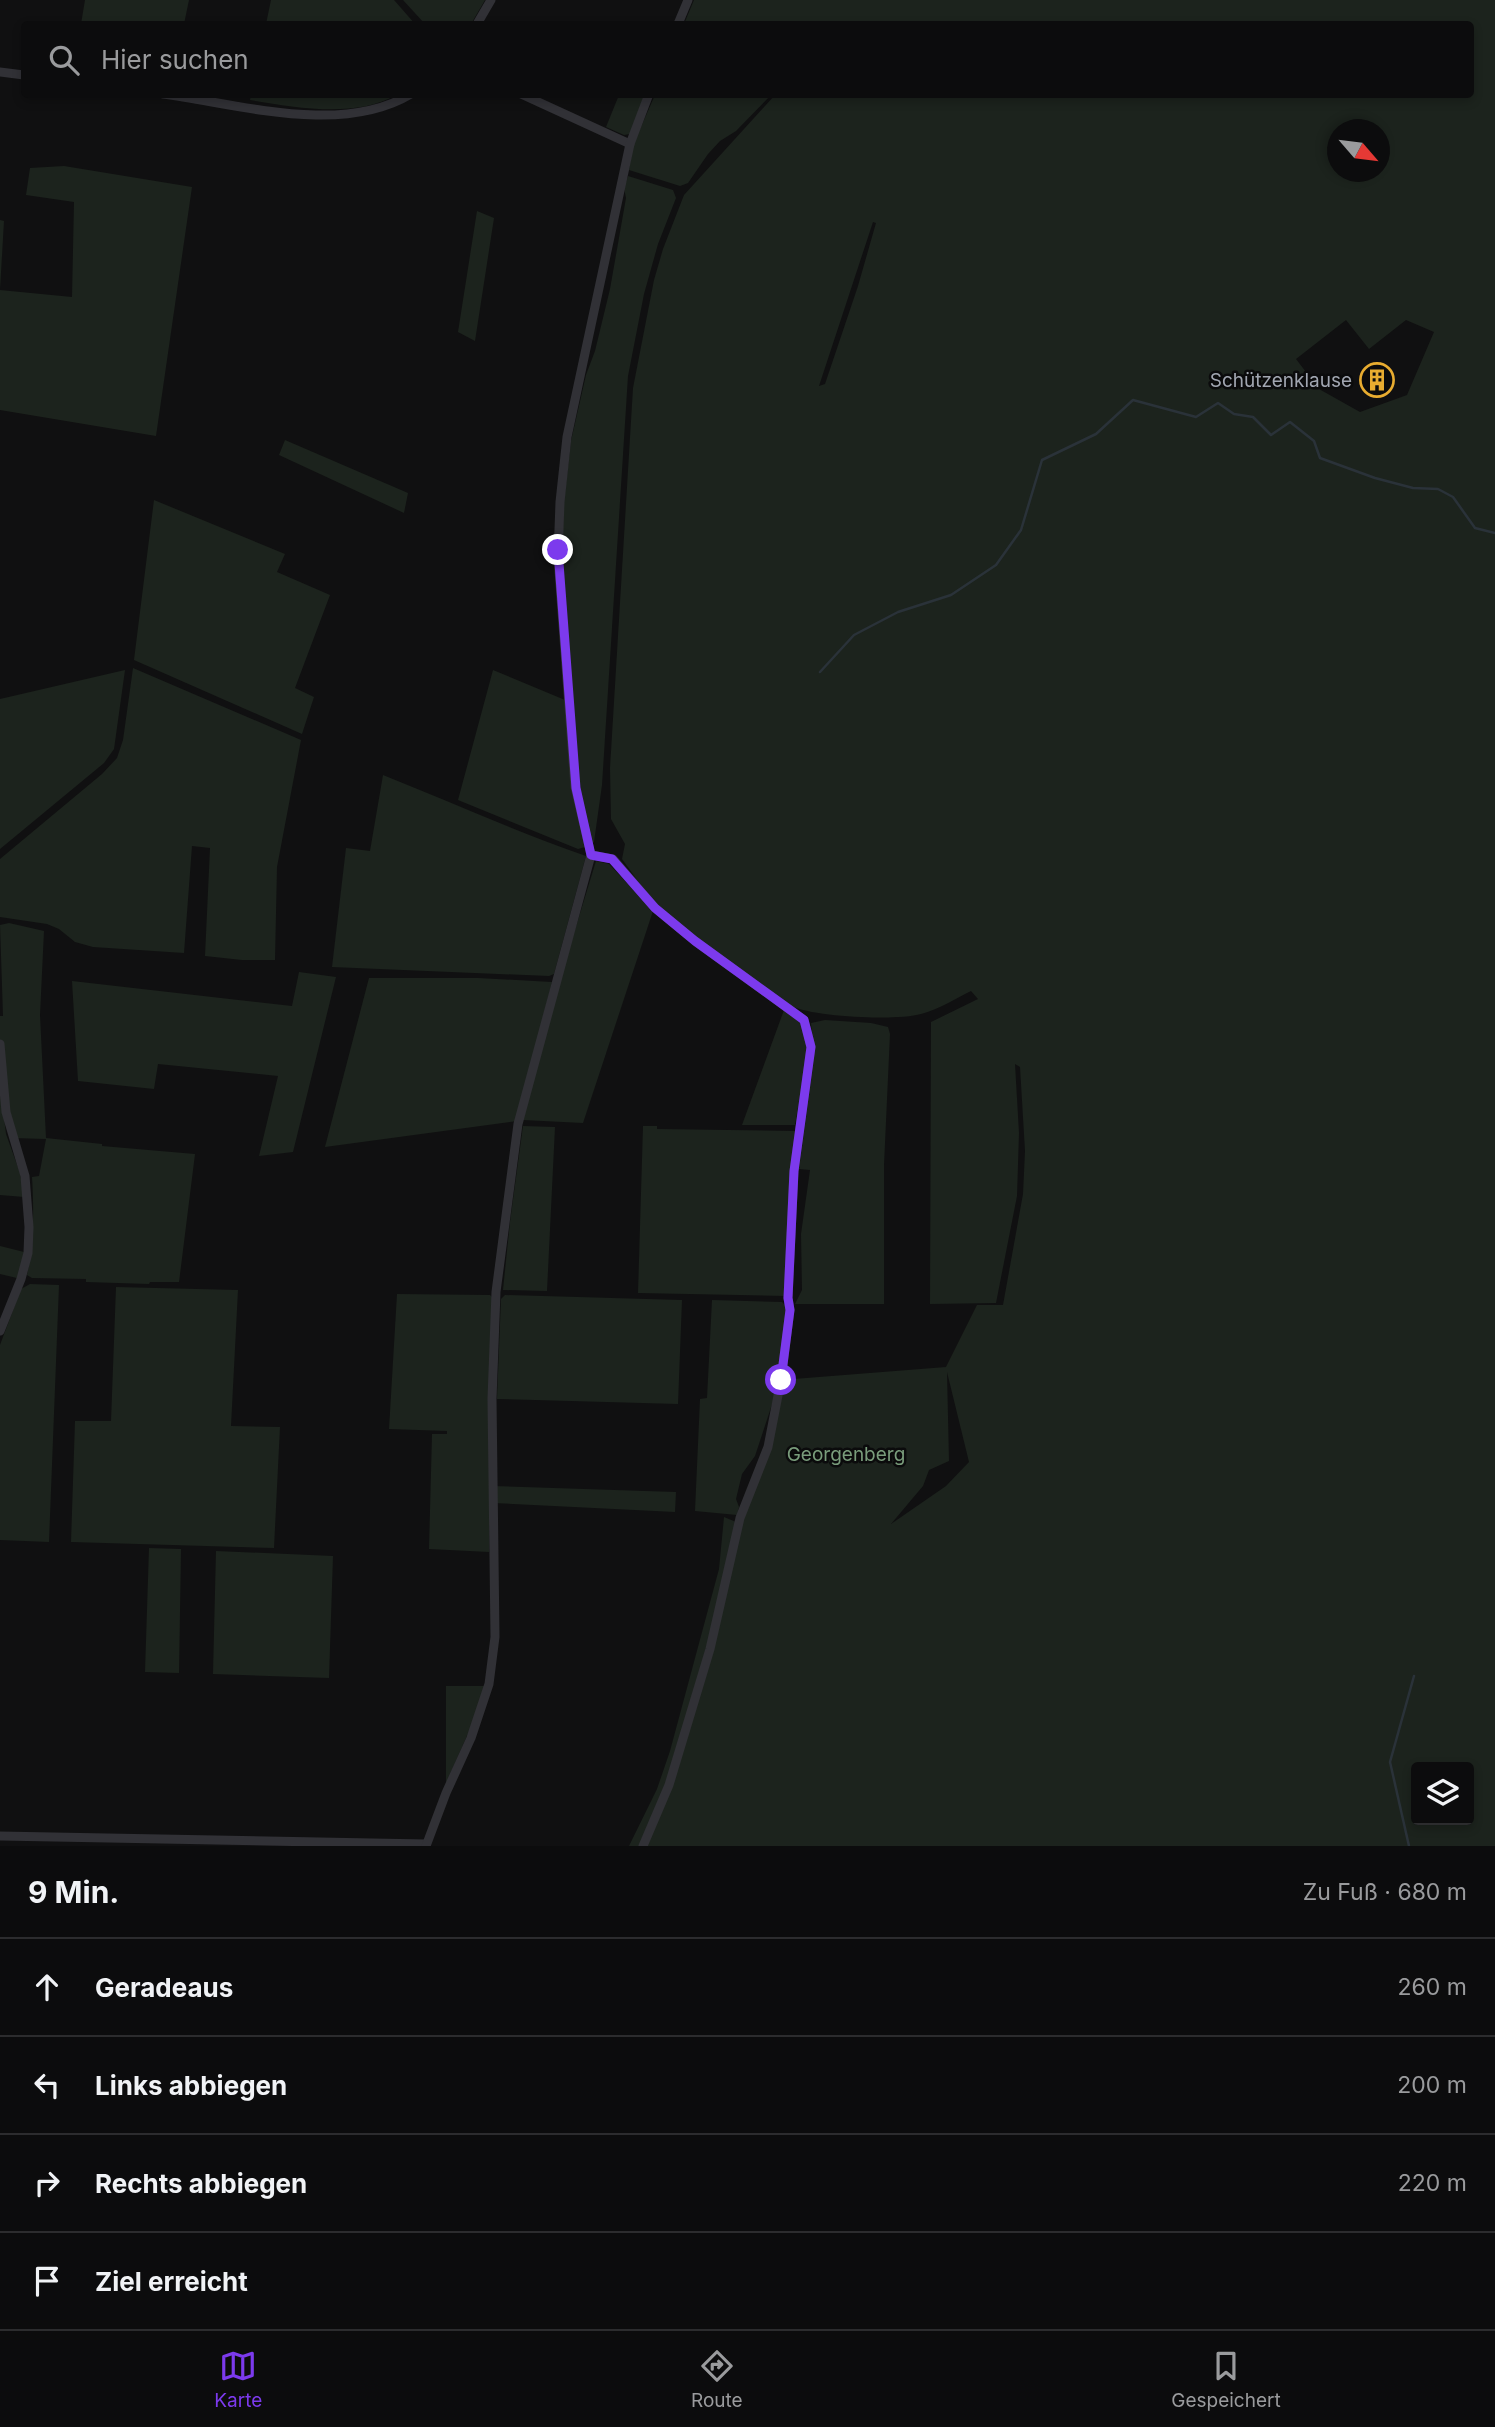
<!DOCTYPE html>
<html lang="de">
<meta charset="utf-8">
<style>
:root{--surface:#0c0c0d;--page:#151516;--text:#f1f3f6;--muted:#9a9b9d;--line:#2c2c2e;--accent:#7c3aed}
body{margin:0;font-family:Inter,sans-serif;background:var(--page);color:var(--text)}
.controls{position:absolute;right:21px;bottom:21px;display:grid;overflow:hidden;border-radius:7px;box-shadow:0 4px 10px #0003}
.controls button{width:63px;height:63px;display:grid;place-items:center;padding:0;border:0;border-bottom:2px solid var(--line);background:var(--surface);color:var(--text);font:35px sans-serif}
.compass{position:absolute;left:1327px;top:119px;width:63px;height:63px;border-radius:50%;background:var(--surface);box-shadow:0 4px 10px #0003;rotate:118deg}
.stop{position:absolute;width:21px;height:21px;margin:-16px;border:5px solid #7c3aed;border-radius:50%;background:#fff}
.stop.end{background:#7c3aed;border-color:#fff;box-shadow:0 2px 7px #0008}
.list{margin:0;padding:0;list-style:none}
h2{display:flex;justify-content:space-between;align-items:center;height:91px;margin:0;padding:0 28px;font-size:30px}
h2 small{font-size:23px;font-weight:400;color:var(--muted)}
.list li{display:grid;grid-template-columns:46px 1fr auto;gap:21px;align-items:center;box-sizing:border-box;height:98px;padding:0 28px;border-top:2px solid var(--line)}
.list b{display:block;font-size:26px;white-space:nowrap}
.list em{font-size:23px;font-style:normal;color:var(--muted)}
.icon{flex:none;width:38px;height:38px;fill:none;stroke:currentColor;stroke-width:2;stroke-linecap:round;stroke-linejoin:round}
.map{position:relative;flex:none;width:1495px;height:1846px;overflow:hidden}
.search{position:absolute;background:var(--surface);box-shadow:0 4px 10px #0003;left:21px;right:21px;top:21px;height:77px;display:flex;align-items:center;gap:18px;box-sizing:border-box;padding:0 24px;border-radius:7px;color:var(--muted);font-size:26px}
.sheet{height:483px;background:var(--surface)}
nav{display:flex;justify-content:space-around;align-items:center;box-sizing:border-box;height:98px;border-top:2px solid var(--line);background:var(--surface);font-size:19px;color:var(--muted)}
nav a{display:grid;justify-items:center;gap:4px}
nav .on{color:var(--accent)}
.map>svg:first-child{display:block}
.green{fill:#1c231d;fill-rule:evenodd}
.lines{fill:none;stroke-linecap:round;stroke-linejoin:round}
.stream{stroke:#2a3239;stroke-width:2.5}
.street{stroke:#313136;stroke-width:9}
.route{stroke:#7c3aed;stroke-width:9}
.labels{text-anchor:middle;stroke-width:5;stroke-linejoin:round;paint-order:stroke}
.poi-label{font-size:19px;fill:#a1a6b1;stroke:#0b0b0c;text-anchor:end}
.park-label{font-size:19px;fill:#799c7b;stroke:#0b0b0c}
</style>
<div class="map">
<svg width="1495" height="1846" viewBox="0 0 1495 1846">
<rect width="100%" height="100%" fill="#101011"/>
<g class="green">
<path d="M85,0H189L184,24H81Z"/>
<path d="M271,0H394L415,24H266Z"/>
<path d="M403,0H485L471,24H425Z"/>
<path d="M694,0H1495V1846H643L691,1716L740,1518L768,1447L781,1380L946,1367L977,1305H1003L1023,1194L1025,1151L1020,1067L1015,1064L1019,1133L1017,1196L996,1303L930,1304L931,1022L978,999L971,991C955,999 939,1009 921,1014C896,1021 814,1017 791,1006L696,938L656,906L622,859L625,844L611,819L610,768L633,388L654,280L663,249L684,195L775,95L1470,94V24H684ZM1338,130H1380V172H1338ZM873,222L876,223L858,286L825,384L819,386ZM1346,320L1369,349L1406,320L1434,332L1407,395L1360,412L1319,389L1296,359ZM947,1372L969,1462L946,1486L891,1524L923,1486L929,1470L949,1461ZM1416,1767H1469V1820H1416Z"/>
<path d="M251,95V94L396,95C354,119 295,107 250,100Z"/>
<path d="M619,95H647L630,134L624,135L606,127Z"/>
<path d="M655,95H771L736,131L720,141L708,154L688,183L680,186L629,170L633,145Z"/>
<path d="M64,166L192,187L156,436L0,410V220L4,221L0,290L72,297L74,202L26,195L30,168Z"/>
<path d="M628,176L673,190L676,198L658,244L644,294L628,376L602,785L594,842L590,845L579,785L573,707L562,554L564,501L571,441L586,375L595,351L610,289L626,198L624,188Z"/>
<path d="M477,211L494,218L475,341L458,332Z"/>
<path d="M285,440L408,493L404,513L279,455Z"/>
<path d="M154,500L285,554L277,572L330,595L295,688L314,697L302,734L134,660Z"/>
<path d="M133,668L301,740L277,867L275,960H242L205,956L210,848L192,846L184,953L93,947L75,942L59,929L47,924L0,917V859L102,774L117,758L123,740Z"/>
<path d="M125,670L114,749L104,763L0,849V699Z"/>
<path d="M493,670L565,700L573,787L585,847L578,849L458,800Z"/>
<path d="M383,775C451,802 517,832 586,856L554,974L549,976L332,967L346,848L370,851Z"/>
<path d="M596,861L609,864L653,911L583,1123L523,1120L560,979Z"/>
<path d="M9,923L44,931L40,1015L46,1138L102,1144V1146L195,1154L179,1282H150L149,1284L86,1282V1279L32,1278L27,1275C34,1242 34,1211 32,1177L39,1176L46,1139L12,1138L0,1044V1016H3L0,925Z"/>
<path d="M299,972L336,977L293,1152L259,1156L278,1076L158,1064L154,1089L78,1081L72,981L292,1006Z"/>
<path d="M369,978H478L552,982L517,1121L325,1147Z"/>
<path d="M784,1010L800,1021L808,1049L795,1125H742Z"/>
<path d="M825,1020L871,1023L888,1027L890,1034L884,1165V1304H795L802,1290L801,1234L810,1170L799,1169L814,1059L811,1023Z"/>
<path d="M0,1086L6,1134L20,1173L24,1197L0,1195Z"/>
<path d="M523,1126L555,1127L547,1291L503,1290L510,1222Z"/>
<path d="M643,1126H657V1129L795,1131L786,1296L638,1293Z"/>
<path d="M0,1246L28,1253L21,1279L0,1274Z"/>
<path d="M30,1284L59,1285L49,1542L0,1540V1345L21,1289Z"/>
<path d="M116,1287L238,1290L231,1426L280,1427L274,1548L71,1542L75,1421H111Z"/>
<path d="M397,1294L490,1295L493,1298L489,1426V1552L429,1549L432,1434H447V1431L389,1429Z"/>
<path d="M505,1295L682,1300L678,1404L497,1399L501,1299Z"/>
<path d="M712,1300L782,1302L788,1308L780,1380L755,1456L742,1474L736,1499L739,1507L737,1515L695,1511L700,1399L707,1398Z"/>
<path d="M492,1486L676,1492L675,1512L493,1503Z"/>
<path d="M724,1517L736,1522C711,1634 686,1740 641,1846H629L657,1789L670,1751L719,1569Z"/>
<path d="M149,1548L181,1549L179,1673L145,1672Z"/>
<path d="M216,1551L333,1556L329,1678L213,1674Z"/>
<path d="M446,1686H485L479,1709L446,1783Z"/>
</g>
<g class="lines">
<g class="stream">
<path d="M820,672L854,635L898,612L951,595L996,565L1021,530L1042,460L1096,434L1133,400L1196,417L1218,403L1234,414L1253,417L1271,435L1290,422L1314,441L1320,458L1375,478L1413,488L1438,489L1453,497L1475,528L1495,533"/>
<path d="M1409,1846L1390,1762L1414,1676"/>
</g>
<g class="street">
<path d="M477,24L491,0"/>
<path d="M678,24L688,0"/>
<path d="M0,72L24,75"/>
<path d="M163,94C239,104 341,136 411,94"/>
<path d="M521,94L630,144"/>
<path d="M591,855L613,859L655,908L695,941L804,1020L811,1047L794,1171L788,1298L790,1310L781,1380L768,1447L740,1518L710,1649L669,1785L643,1846"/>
<path d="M0,1044L6,1112L25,1176L29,1227L28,1253L21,1279L0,1331"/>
<path d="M0,1836L426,1844"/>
<path d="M426,1846L446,1793L471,1738L489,1684L495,1637L492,1399L496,1292L518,1124L591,855L575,787L558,557L560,502L567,437L630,144L649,94"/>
</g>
</g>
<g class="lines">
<path class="route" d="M558,550L576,788L591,855L612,859L655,908L695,941L804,1020L811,1047L794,1171L788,1298L790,1310L781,1380"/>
</g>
<defs>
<g id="building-ring" transform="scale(1.75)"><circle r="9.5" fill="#0b0b0c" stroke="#e8ac30" stroke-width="1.5"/><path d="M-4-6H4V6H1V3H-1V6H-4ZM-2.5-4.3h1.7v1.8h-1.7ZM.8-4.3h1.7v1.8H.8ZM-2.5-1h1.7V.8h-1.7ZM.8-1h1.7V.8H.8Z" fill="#e8ac30"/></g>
</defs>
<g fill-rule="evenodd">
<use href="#building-ring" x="1377" y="380"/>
</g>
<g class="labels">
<g class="poi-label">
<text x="1352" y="387">Schützenklause</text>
</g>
<g class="park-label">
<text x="846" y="1461">Georgenberg</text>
</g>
</g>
</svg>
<div class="controls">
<button><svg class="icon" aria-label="layers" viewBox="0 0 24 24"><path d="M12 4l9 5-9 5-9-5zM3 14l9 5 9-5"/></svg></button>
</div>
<svg class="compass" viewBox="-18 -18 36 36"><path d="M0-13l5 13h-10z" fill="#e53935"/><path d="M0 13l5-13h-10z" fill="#9a9b9d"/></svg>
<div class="stop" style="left:781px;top:1380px"></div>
<div class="stop end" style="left:558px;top:550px"></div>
<div class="search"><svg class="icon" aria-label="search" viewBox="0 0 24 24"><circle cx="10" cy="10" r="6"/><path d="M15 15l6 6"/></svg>Hier suchen</div>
</div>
<section class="sheet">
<h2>9 Min.<small>Zu Fuß · 680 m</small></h2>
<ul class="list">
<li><svg class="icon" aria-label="ahead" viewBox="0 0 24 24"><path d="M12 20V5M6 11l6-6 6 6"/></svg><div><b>Geradeaus</b></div><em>260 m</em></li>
<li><svg class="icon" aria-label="left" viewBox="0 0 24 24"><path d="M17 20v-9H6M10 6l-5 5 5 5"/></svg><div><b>Links abbiegen</b></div><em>200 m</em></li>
<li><svg class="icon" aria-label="right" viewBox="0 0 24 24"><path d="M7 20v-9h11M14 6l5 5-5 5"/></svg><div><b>Rechts abbiegen</b></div><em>220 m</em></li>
<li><svg class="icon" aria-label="arrive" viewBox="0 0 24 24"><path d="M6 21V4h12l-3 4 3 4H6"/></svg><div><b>Ziel erreicht</b></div></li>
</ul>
</section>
<nav>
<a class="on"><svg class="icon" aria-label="map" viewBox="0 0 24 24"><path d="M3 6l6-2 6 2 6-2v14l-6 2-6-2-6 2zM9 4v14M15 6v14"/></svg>Karte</a>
<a><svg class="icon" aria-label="directions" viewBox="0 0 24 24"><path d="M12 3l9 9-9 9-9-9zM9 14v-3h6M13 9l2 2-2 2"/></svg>Route</a>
<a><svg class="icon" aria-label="saved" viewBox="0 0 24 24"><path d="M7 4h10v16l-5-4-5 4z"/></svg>Gespeichert</a>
</nav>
